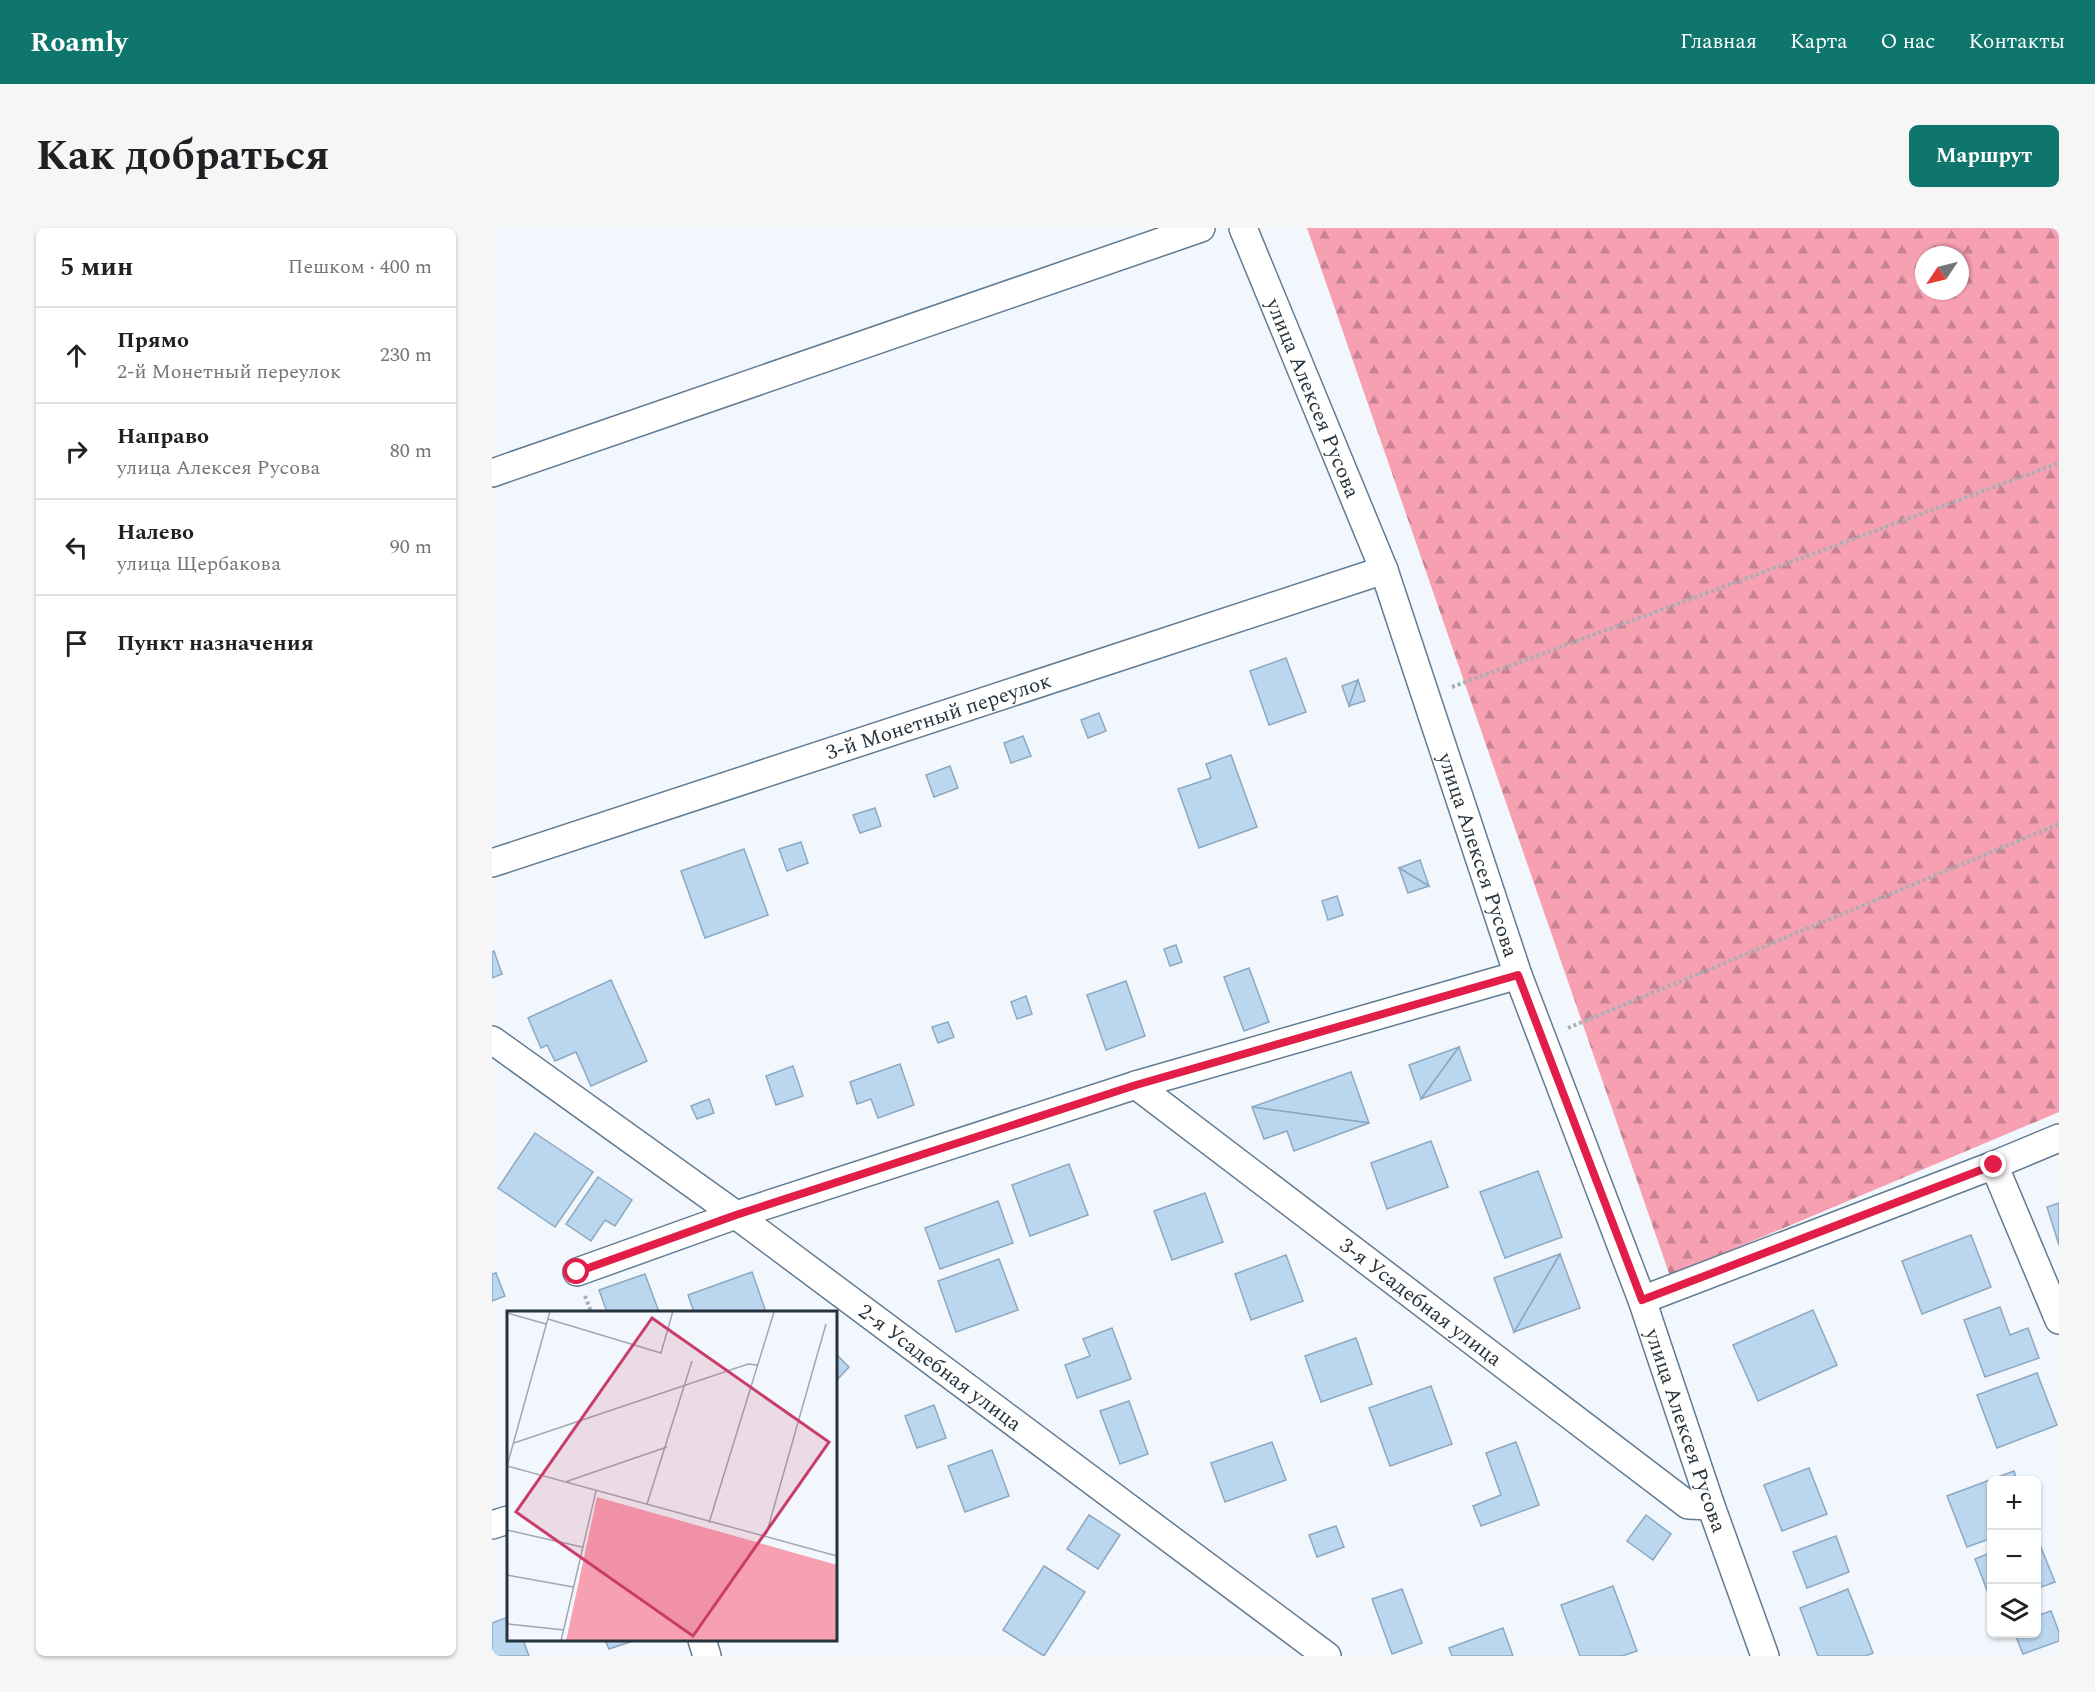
<!DOCTYPE html>
<html lang="ru">
<meta charset="utf-8">
<style>
:root{--surface:#fff;--page:#f6f6f6;--text:#202124;--muted:#757577;--line:#e0e0e0;--accent:#0f766e}
body{margin:0;font-family:Spectral,serif;background:var(--page);color:var(--text)}
.controls{position:absolute;right:18px;bottom:18px;display:grid;overflow:hidden;border-radius:9px;box-shadow:0 2px 4px #0004}
.controls button{width:54px;height:54px;display:grid;place-items:center;padding:0;border:0;border-bottom:2px solid var(--line);background:var(--surface);color:var(--text);font:30px sans-serif}
.compass{position:absolute;left:1423px;top:18px;width:54px;height:54px;border-radius:50%;background:var(--surface);box-shadow:0 2px 4px #0004;rotate:235deg}
.stop{position:absolute;width:18px;height:18px;margin:-14px;border:4px solid #e11d48;border-radius:50%;background:#fff}
.stop.end{background:#e11d48;border-color:#fff;box-shadow:0 2px 6px #0008}
.list{margin:0;padding:0;list-style:none}
h2{display:flex;justify-content:space-between;align-items:center;height:78px;margin:0;padding:0 24px;font-size:26px}
h2 small{font-size:20px;font-weight:400;color:var(--muted)}
.list li{display:grid;grid-template-columns:39px 1fr auto;gap:18px;align-items:center;box-sizing:border-box;height:96px;padding:0 24px;border-top:2px solid var(--line)}
.list b{display:block;font-size:22px;white-space:nowrap}
.list p{margin:0;font-size:20px;white-space:nowrap;color:var(--muted)}
.list em{font-size:20px;font-style:normal;color:var(--muted)}
.icon{flex:none;width:33px;height:33px;fill:none;stroke:currentColor;stroke-width:2;stroke-linecap:round;stroke-linejoin:round}
.map{position:relative;flex:none;width:1567px;height:1428px;overflow:hidden;border-radius:9px}
header{display:flex;align-items:center;gap:36px;box-sizing:border-box;height:84px;padding:0 30px;background:var(--accent);color:#fff}
header strong{font-size:28px}
nav{display:flex;gap:33px;margin-inline-start:auto;font-size:21px}
.intro{display:flex;align-items:center;justify-content:space-between;box-sizing:border-box;height:144px;padding:0 36px}
h1{margin:0;font-size:42px}
.button{padding:15px 27px;border-radius:9px;background:var(--accent);color:#fff;font-size:21px;font-weight:700}
main{display:flex;gap:36px;padding:0 36px}
aside{flex:1;background:var(--surface);border-radius:9px;box-shadow:0 2px 4px #0004}
.map>svg:first-child{display:block}
.forest{fill:url(#forest-firs);fill-rule:evenodd}
.building{fill:#bbd7f0;stroke:#8da8c0;stroke-width:1.5}
.lines{fill:none;stroke-linecap:round;stroke-linejoin:round}
.minor-casing{stroke:#617b92;stroke-width:30}
.path{stroke:#a7afb5;stroke-width:4;stroke-dasharray:3 3;stroke-linecap:butt}
.minor{stroke:#fff;stroke-width:27}
.route{stroke:#e11d48;stroke-width:8}
.labels{text-anchor:middle;stroke-width:6;stroke-linejoin:round;paint-order:stroke}
.street-label{font-size:21px;fill:#27333c;stroke:#f1f7fc}
.inset-road{fill:none;stroke:#a0a9af;stroke-width:1.5}
.view{fill:#ca3c68;fill-opacity:0.15;stroke:#ca3c68;stroke-width:3}
.inset-edge{fill:none;stroke:#27333c;stroke-width:3}
</style>
<header>
<strong>Roamly</strong>
<nav><a>Главная</a><a>Карта</a><a>О нас</a><a>Контакты</a></nav>
</header>
<div class="intro"><h1>Как добраться</h1><a class="button">Маршрут</a></div>
<main>
<aside>
<h2>5 мин<small>Пешком · 400 m</small></h2>
<ul class="list">
<li><svg class="icon" aria-label="ahead" viewBox="0 0 24 24"><path d="M12 20V5M6 11l6-6 6 6"/></svg><div><b>Прямо</b><p>2-й Монетный переулок</p></div><em>230 m</em></li>
<li><svg class="icon" aria-label="right" viewBox="0 0 24 24"><path d="M7 20v-9h11M14 6l5 5-5 5"/></svg><div><b>Направо</b><p>улица Алексея Русова</p></div><em>80 m</em></li>
<li><svg class="icon" aria-label="left" viewBox="0 0 24 24"><path d="M17 20v-9H6M10 6l-5 5 5 5"/></svg><div><b>Налево</b><p>улица Щербакова</p></div><em>90 m</em></li>
<li><svg class="icon" aria-label="arrive" viewBox="0 0 24 24"><path d="M6 21V4h12l-3 4 3 4H6"/></svg><div><b>Пункт назначения</b></div></li>
</ul>
</aside>
<div class="map">
<svg width="1567" height="1428" viewBox="0 0 1567 1428">
<defs>
<pattern id="forest-firs" width="22" height="20" patternUnits="userSpaceOnUse" patternTransform="scale(1.5)"><rect width="22" height="20" fill="#f7a0b2"/><path d="M5 1l3.5 6h-7zM16 11l3.5 6h-7z" fill="#c88392"/></pattern>
</defs>
<rect width="100%" height="100%" fill="#f1f7fc"/>
<path class="forest" d="M815,0H1567V884L1178,1048ZM1432,27H1468V63H1432Z"/>
<g class="building">
<path d="M794,430L814,484L777,497L758,443Z"/>
<path d="M866,452L857,478L850,458Z"/>
<path d="M866,452L873,473L857,478Z"/>
<path d="M607,485L614,503L596,510L589,492Z"/>
<path d="M531,508L539,528L519,535L512,515Z"/>
<path d="M739,527L765,599L707,620L686,561L719,550L714,536Z"/>
<path d="M458,538L466,560L442,569L434,547Z"/>
<path d="M383,580L389,598L368,605L361,587Z"/>
<path d="M309,614L316,635L295,643L287,621Z"/>
<path d="M252,621L276,687L213,710L189,643Z"/>
<path d="M928,632L937,658L907,640Z"/>
<path d="M907,640L937,658L916,665Z"/>
<path d="M845,668L851,687L836,692L830,673Z"/>
<path d="M684,717L690,734L678,738L672,721Z"/>
<path d="M2,723L10,746L0,750V724Z"/>
<path d="M757,740L777,794L752,803L732,749Z"/>
<path d="M119,752L155,833L99,858L84,824L63,833L55,817L49,820L36,790Z"/>
<path d="M634,753L653,808L614,822L595,767Z"/>
<path d="M534,768L540,786L525,791L519,774Z"/>
<path d="M456,794L462,809L446,815L440,799Z"/>
<path d="M967,819L929,871L917,837Z"/>
<path d="M967,819L979,852L929,871Z"/>
<path d="M408,836L422,877L386,890L379,871L365,876L358,854Z"/>
<path d="M301,838L311,868L284,877L274,848Z"/>
<path d="M859,844L877,895L760,879Z"/>
<path d="M217,871L222,885L205,891L199,878Z"/>
<path d="M760,879L877,895L802,923L795,903L772,911Z"/>
<path d="M43,905L101,944L63,999L6,960Z"/>
<path d="M939,913L956,959L895,981L879,935Z"/>
<path d="M577,936L596,987L538,1008L520,957Z"/>
<path d="M1046,943L1070,1009L1013,1030L988,964Z"/>
<path d="M106,949L140,972L123,998L113,992L99,1013L74,996Z"/>
<path d="M713,965L731,1014L680,1032L662,983Z"/>
<path d="M506,973L521,1015L448,1041L433,1000Z"/>
<path d="M1567,975V1017L1555,979Z"/>
<path d="M1479,1007L1499,1059L1430,1086L1410,1033Z"/>
<path d="M1068,1026L1088,1080L1022,1104Z"/>
<path d="M1068,1026L1022,1104L1002,1050Z"/>
<path d="M794,1027L811,1073L759,1092L743,1046Z"/>
<path d="M507,1031L526,1082L464,1104L446,1053Z"/>
<path d="M260,1044L274,1084H202L196,1067Z"/>
<path d="M4,1045L13,1068L0,1073V1046Z"/>
<path d="M153,1046L167,1084H115L107,1062Z"/>
<path d="M1508,1079L1518,1107L1536,1100L1547,1130L1493,1149L1472,1092Z"/>
<path d="M1321,1082L1345,1137L1266,1173L1241,1117Z"/>
<path d="M620,1100L639,1151L585,1170L573,1137L598,1128L591,1111Z"/>
<path d="M864,1110L880,1156L829,1174L813,1128Z"/>
<path d="M344,1126L357,1139L344,1153Z"/>
<path d="M1545,1145L1565,1197L1505,1220L1485,1167Z"/>
<path d="M939,1158L960,1216L898,1238L877,1180Z"/>
<path d="M637,1173L656,1226L628,1236L608,1183Z"/>
<path d="M442,1177L454,1210L425,1220L413,1188Z"/>
<path d="M780,1214L794,1252L733,1274L719,1235Z"/>
<path d="M1024,1214L1047,1277L989,1298L981,1278L1009,1267L994,1225Z"/>
<path d="M500,1222L517,1268L473,1284L456,1238Z"/>
<path d="M1317,1240L1335,1286L1290,1303L1272,1257Z"/>
<path d="M1522,1243L1525,1252H1500V1310L1475,1319L1455,1268Z"/>
<path d="M597,1287L628,1307L606,1341L575,1321Z"/>
<path d="M1154,1287L1179,1306L1161,1332L1135,1313Z"/>
<path d="M844,1298L852,1319L825,1329L817,1307Z"/>
<path d="M1544,1307L1563,1354L1544,1361Z"/>
<path d="M1344,1308L1357,1344L1315,1360L1301,1324Z"/>
<path d="M1500,1324V1375L1483,1331Z"/>
<path d="M552,1338L593,1364L552,1428L511,1402Z"/>
<path d="M1121,1358L1145,1423L1130,1428H1088L1069,1377Z"/>
<path d="M910,1361L930,1415L900,1426L880,1371Z"/>
<path d="M1356,1361L1381,1425L1373,1428H1326L1308,1380Z"/>
<path d="M1559,1383L1567,1404V1413L1531,1426L1523,1406H1544V1388Z"/>
<path d="M16,1389V1412H31L37,1428H0V1395Z"/>
<path d="M1011,1400L1021,1428H960L957,1420Z"/>
<path d="M113,1412H144L117,1421Z"/>
</g>
<g class="lines">
<g class="minor-casing">
<g id="minor">
<path id="s1" d="M751,0L892,342L1026,747L1150,1072L1219,1278L1273,1428"/>
<path d="M0,245L709,0"/>
<path id="s2" d="M0,635L892,342"/>
<path id="s3" d="M0,812L244,987L835,1428"/>
<path id="s4" d="M644,857L1196,1277L1219,1278"/>
<path d="M1502,937L1567,1092"/>
<path d="M85,1044L244,987L644,857L1026,747"/>
<path d="M1150,1072L1502,937L1567,910"/>
<path d="M0,1297L16,1292"/>
<path d="M210,1412L215,1428"/>
</g>
</g>
<g class="path">
<path d="M960,459L1567,235"/>
<path d="M1076,800L1567,596"/>
<path d="M93,1068L99,1084"/>
</g>
<use href="#minor" class="minor"/>
</g>
<g class="lines">
<path class="route" d="M85,1044L244,987L644,857L1026,747L1150,1072L1502,937"/>
</g>
<g class="labels">
<g class="street-label">
<text dy="7" stroke="none"><textPath href="#s1" startOffset="184">улица Алексея Русова</textPath></text>
<text dy="7" stroke="none"><textPath href="#s2" startOffset="470">3-й Монетный переулок</textPath></text>
<text dy="7" stroke="none"><textPath href="#s1" startOffset="670">улица Алексея Русова</textPath></text>
<text dy="7" stroke="none"><textPath href="#s4" startOffset="358">3-я Усадебная улица</textPath></text>
<text dy="7" stroke="none"><textPath href="#s3" startOffset="555">2-я Усадебная улица</textPath></text>
<text dy="7" stroke="none"><textPath href="#s1" startOffset="1282">улица Алексея Русова</textPath></text>
</g>
</g>
<g transform="translate(15 1083)">
<rect width="330" height="330" fill="#f1f7fc"/>
<path d="M90,186L330,254V330H59Z" fill="#f7a0b2"/>
<path class="inset-road" d="M0,2L39,13M41,8L154,42L166,0M7,132L241,53L250,54M0,155L330,245M0,155L43,0M58,171L160,136M140,193L185,50M202,212L267,1M0,219L75,236M259,224L319,13M0,264L66,276M0,313L57,319M54,330L89,180"/>
<path class="view" d="M145,7L322,131L186,325L9,201Z"/>
<rect width="330" height="330" class="inset-edge"/>
</g>
</svg>
<div class="controls">
<button>+</button>
<button>−</button>
<button><svg class="icon" aria-label="layers" viewBox="0 0 24 24"><path d="M12 4l9 5-9 5-9-5zM3 14l9 5 9-5"/></svg></button>
</div>
<svg class="compass" viewBox="-18 -18 36 36"><path d="M0-13l5 13h-10z" fill="#e53935"/><path d="M0 13l5-13h-10z" fill="#757577"/></svg>
<div class="stop" style="left:85px;top:1044px"></div>
<div class="stop end" style="left:1502px;top:937px"></div>
</div>
</main>
